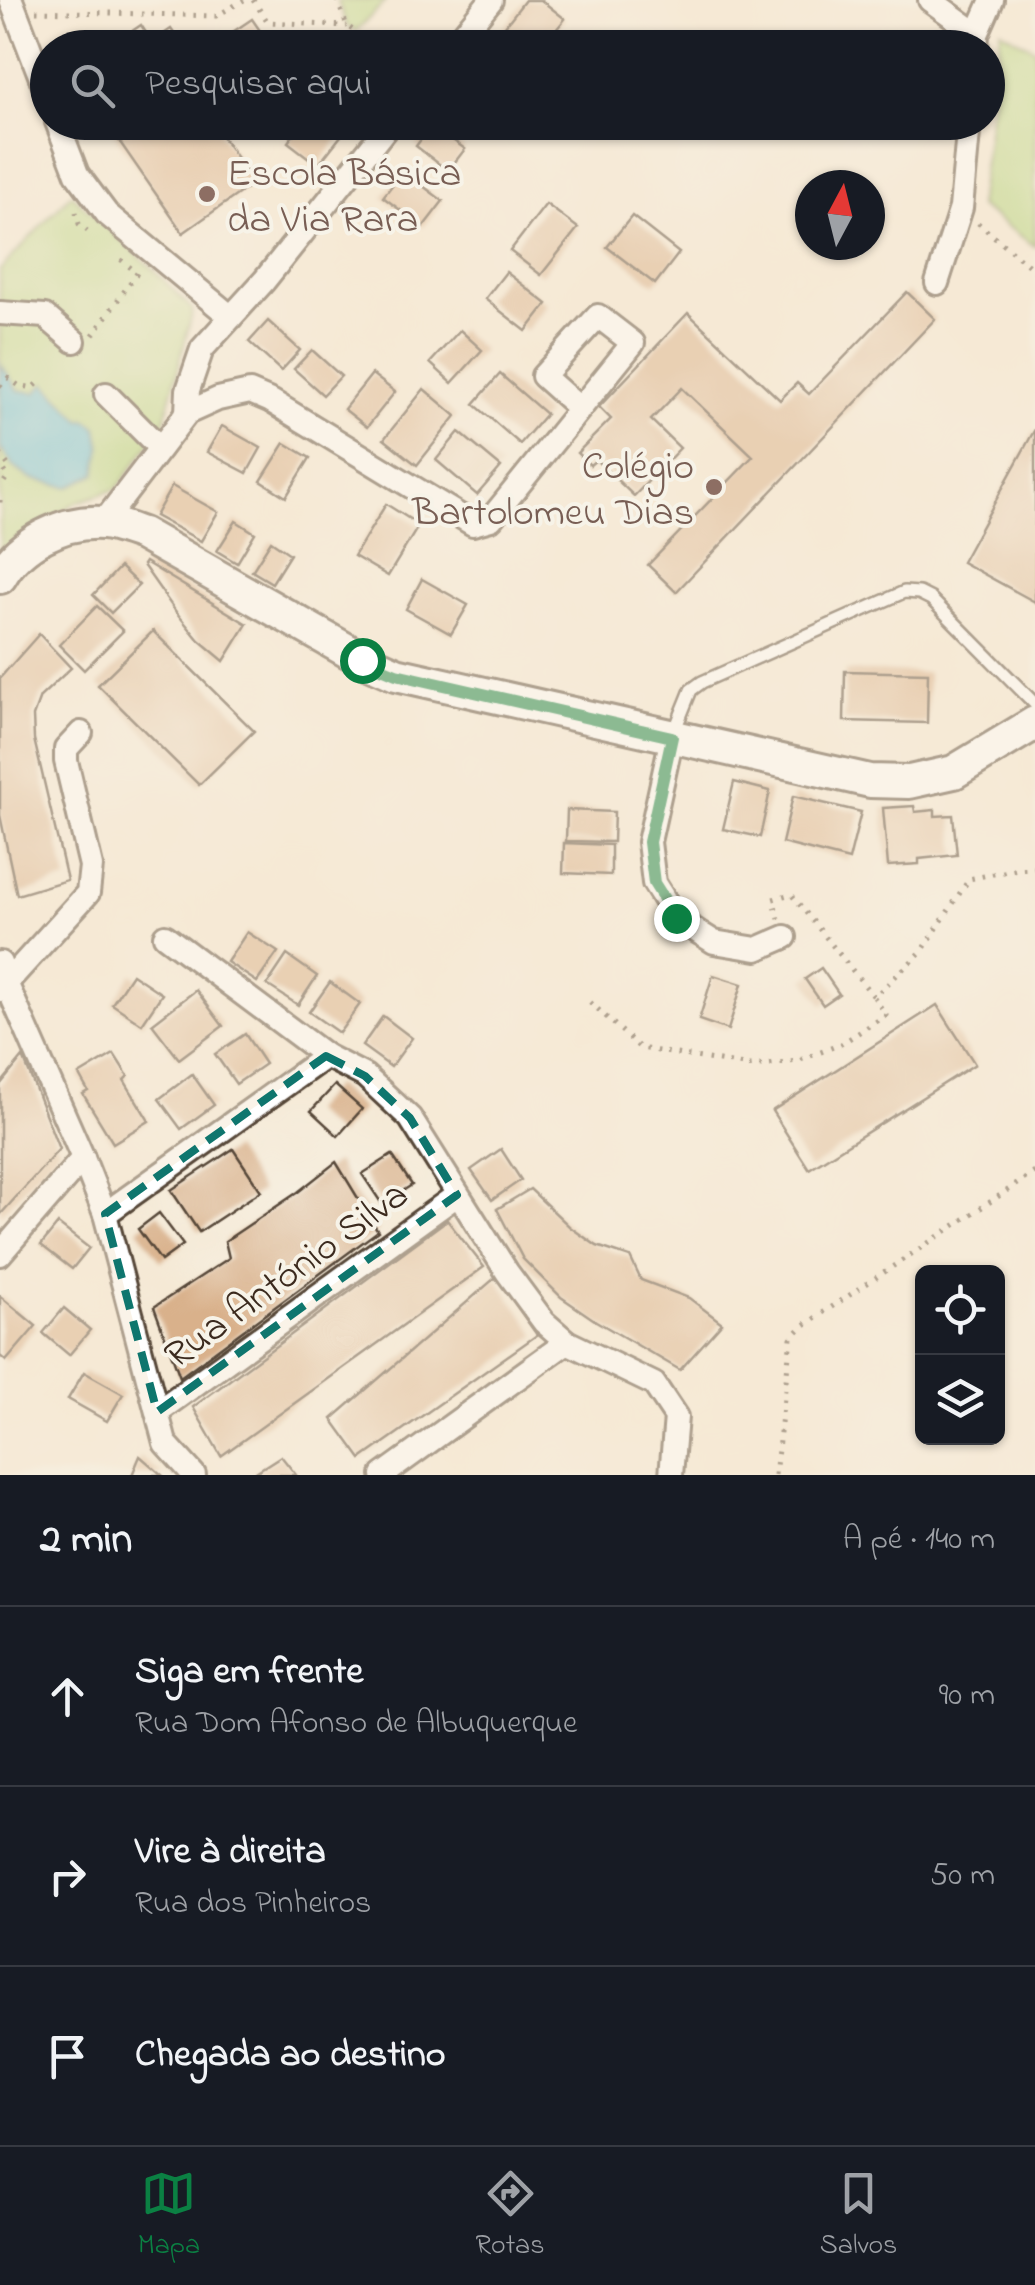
<!DOCTYPE html>
<html lang="pt">
<meta charset="utf-8">
<style>
:root{--surface:#171b24;--page:#242831;--text:#f1f3f6;--muted:#9ea1a6;--line:#363941;--accent:#0b8043}
body{margin:0;font-family:"Indie Flower",sans-serif;background:var(--page);color:var(--text)}
.controls{position:absolute;right:30px;bottom:30px;display:grid;overflow:hidden;border-radius:15px;box-shadow:0 2px 8px #0004}
.controls button{width:90px;height:90px;display:grid;place-items:center;padding:0;border:0;border-bottom:2px solid var(--line);background:var(--surface);color:var(--text);font:50px sans-serif}
.compass{position:absolute;left:795px;top:170px;width:90px;height:90px;border-radius:50%;background:var(--surface);box-shadow:0 2px 8px #0004;rotate:7deg}
.stop{position:absolute;width:30px;height:30px;margin:-22px;border:8px solid #0b8043;border-radius:50%;background:#fff}
.stop.end{background:#0b8043;border-color:#fff;box-shadow:0 2px 10px #0008}
.list{margin:0;padding:0;list-style:none}
h2{display:flex;justify-content:space-between;align-items:center;height:130px;margin:0;padding:0 40px;font-size:42px}
h2 small{font-size:32px;font-weight:400;color:var(--muted)}
.list li{display:grid;grid-template-columns:65px 1fr auto;gap:30px;align-items:center;box-sizing:border-box;height:180px;padding:0 40px;border-top:2px solid var(--line)}
.list b{display:block;font-size:38px;white-space:nowrap}
.list p{margin:0;font-size:32px;white-space:nowrap;color:var(--muted)}
.list em{font-size:32px;font-style:normal;color:var(--muted)}
.icon{flex:none;width:55px;height:55px;fill:none;stroke:currentColor;stroke-width:2;stroke-linecap:round;stroke-linejoin:round}
.map{position:relative;flex:none;width:1035px;height:1475px;overflow:hidden}
.search{position:absolute;background:var(--surface);box-shadow:0 2px 8px #0004;left:30px;right:30px;top:30px;height:110px;display:flex;align-items:center;gap:25px;box-sizing:border-box;padding:0 35px;border-radius:55px;color:var(--muted);font-size:38px}
.sheet{height:670px;background:var(--surface)}
nav{display:flex;justify-content:space-around;align-items:center;box-sizing:border-box;height:140px;border-top:2px solid var(--line);background:var(--surface);font-size:28px;color:var(--muted)}
nav a{display:grid;justify-items:center;gap:5px}
nav .on{color:var(--accent)}
.map>svg:first-child{display:block}
.green{fill:#b4d67e;stroke:#78804e;stroke-width:2.5}
.water{fill:#55bad4;stroke:#487279;stroke-width:2.5}
.building{fill:#d9b18b}
.lines{fill:none;stroke-linecap:round;stroke-linejoin:round}
.lane-casing{stroke:#574739;stroke-width:16}
.street-casing{stroke:#574739;stroke-width:28}
.secondary-casing{stroke:#574739;stroke-width:38}
.path{stroke:#574739;stroke-width:5;stroke-dasharray:2.5 8;stroke-linecap:butt}
.lane{stroke:#fff;stroke-width:11}
.street{stroke:#fff;stroke-width:22}
.secondary{stroke:#fff;stroke-width:32}
.route{stroke:#0b8043;stroke-width:12}
.marked{fill:none;stroke:#0f766e;stroke-width:8;stroke-dasharray:20 12;stroke-linejoin:round}
.education-dot{fill:#8d6e63;stroke:#f7f3e8;stroke-width:4}
.labels{text-anchor:middle;stroke-width:8;stroke-linejoin:round;paint-order:stroke}
.education-label{font-size:40px;fill:#785e54;stroke:#f7f3e8;text-anchor:start}
.street-label{font-size:40px;fill:#3b2a1e;stroke:#f7f3e8}
</style>
<div class="map">
<svg width="1035" height="1475" viewBox="0 0 1035 1475">
<rect width="100%" height="100%" fill="#f7f3e8"/>
<filter id="ink" filterUnits="userSpaceOnUse"><feTurbulence type="fractalNoise" baseFrequency=".01" numOctaves="2"/><feDisplacementMap in="SourceGraphic" scale="20" xChannelSelector="R" yChannelSelector="G"/><feConvolveMatrix kernelMatrix="1 2 1 2 8 2 1 2 1" color-interpolation-filters="sRGB"/></filter>
<filter id="wash" filterUnits="userSpaceOnUse"><feTurbulence type="fractalNoise" baseFrequency=".0048" numOctaves="4" result="noise"/><feDisplacementMap in="SourceGraphic" scale="40" xChannelSelector="R" yChannelSelector="G"/><feGaussianBlur stdDeviation="2.25" result="paint"/><feColorMatrix in="noise" values="0 0 0 0 0 0 0 0 0 0 0 0 0 0 0 0 0 1.4 0 .05"/><feComposite in="paint" operator="in"/></filter>
<g filter="url(#wash)">
<rect width="100%" height="100%" fill="#f5e9d5"/>
<g class="green">
<path d="M337,0H385V2L356,31L347,26Z"/>
<path d="M1001,30L1035,49V246L978,206Z"/>
<path d="M71,194L151,267L193,310L164,424L117,489L75,503L0,551V270Z"/>
</g>
<path class="water" d="M0,363L18,390L36,393L45,383L81,420H87L97,427L101,448L96,474L69,487L31,479L13,466L0,447Z"/>
<g id="blocks">
<g class="building">
<path d="M525,0H541L565,19L541,48H488Z"/>
<path d="M252,19L272,48H209Z"/>
<path d="M141,25L152,42L171,29L184,48H107Z"/>
<path d="M106,122H233L219,132L254,183L183,233Z"/>
<path d="M303,122H352L318,165L288,142Z"/>
<path d="M455,122H484L473,137Z"/>
<path d="M432,125L465,149L448,171L416,146Z"/>
<path d="M403,171L443,201L423,227L383,197Z"/>
<path d="M546,204L578,228L541,275L510,251Z"/>
<path d="M632,216L679,253L655,284L607,247Z"/>
<path d="M506,272L547,304L526,331L485,299Z"/>
<path d="M907,292L935,319L676,592L648,565L753,456L682,388L651,420L680,448L634,496L596,460L590,465L577,453L611,419L599,407L688,313L780,400L797,383L809,394Z"/>
<path d="M268,321L300,350L281,371L249,342Z"/>
<path d="M460,330L482,350L452,383L430,363Z"/>
<path d="M312,350L341,376L323,395L294,369Z"/>
<path d="M372,374L395,392L367,427L344,409Z"/>
<path d="M500,374L546,414L520,444L474,404Z"/>
<path d="M424,389L456,416L417,465L384,439Z"/>
<path d="M222,426L261,448L247,473L207,452Z"/>
<path d="M1035,429V602L962,562Z"/>
<path d="M459,432L501,467L477,495L436,460Z"/>
<path d="M285,443L310,458L286,497L261,481Z"/>
<path d="M172,486L218,512L201,541L155,516Z"/>
<path d="M386,504L419,525L388,576L354,556Z"/>
<path d="M236,521L255,533L237,563L217,551Z"/>
<path d="M271,541L290,554L272,583L252,571Z"/>
<path d="M145,562L247,624L224,661L199,640L176,612L143,565Z"/>
<path d="M120,567L139,585L111,613L93,595Z"/>
<path d="M422,579L468,605L451,634L406,609Z"/>
<path d="M97,606L123,631L84,670L59,645Z"/>
<path d="M153,631L254,731L199,785L98,685Z"/>
<path d="M39,634L71,668L40,697L33,716L34,739L67,880L17,895L0,815V678Z"/>
<path d="M845,671L928,673L927,723L844,721Z"/>
<path d="M734,782L770,791L760,837L723,829Z"/>
<path d="M793,796L861,812L849,860L782,843Z"/>
<path d="M914,806L915,812L935,810V816L953,815L957,855L919,859V864L888,866L883,808Z"/>
<path d="M567,810L614,812L613,842L566,841Z"/>
<path d="M564,843L611,845V875L563,873Z"/>
<path d="M247,932L278,952L257,982L227,962Z"/>
<path d="M287,955L317,976L298,1005L267,985Z"/>
<path d="M821,968L839,994L823,1005L805,979Z"/>
<path d="M132,974L162,994L142,1024L112,1004Z"/>
<path d="M713,975L742,984L728,1030L699,1020Z"/>
<path d="M330,982L360,1004L339,1033L309,1012Z"/>
<path d="M196,990L223,1026L179,1059L152,1024Z"/>
<path d="M937,1005L975,1064L809,1169L772,1111Z"/>
<path d="M383,1016L412,1038L391,1067L362,1046Z"/>
<path d="M245,1034L265,1064L236,1084L215,1054Z"/>
<path d="M114,1054L128,1076L124,1080L149,1121L113,1143L83,1094L88,1091L79,1075Z"/>
<path d="M23,1057L59,1149L0,1215V1085Z"/>
<path d="M192,1074L214,1105L181,1129L159,1099Z"/>
<path d="M335,1085L362,1109L338,1136L311,1111Z"/>
<path d="M233,1149L261,1191L199,1232L171,1190Z"/>
<path d="M501,1149L521,1180L492,1200L471,1170Z"/>
<path d="M392,1155L412,1185L382,1204L362,1174Z"/>
<path d="M336,1162L378,1231L180,1377L154,1307L229,1258L225,1241L298,1192Z"/>
<path d="M530,1189L570,1227L597,1246L630,1257L641,1280L689,1298L722,1323L680,1370L596,1321L561,1297L523,1259L497,1209Z"/>
<path d="M159,1213L183,1245L161,1261L138,1229Z"/>
<path d="M447,1220L484,1267L221,1456L193,1407Z"/>
<path d="M58,1224L89,1248L72,1269L41,1245Z"/>
<path d="M496,1277L537,1335L361,1459L332,1419Z"/>
<path d="M0,1296L36,1326L6,1361L0,1356Z"/>
<path d="M64,1308L90,1330L69,1355L43,1333Z"/>
<path d="M84,1372L123,1394L107,1421L68,1399Z"/>
<path d="M140,1456L162,1475H132Z"/>
<path d="M281,1456L296,1475H251Z"/>
</g>
</g>
</g>
<g filter="url(#ink)">
<use href="#blocks" fill-opacity="0" stroke="#574739" stroke-width="2.5"/>
<g class="lines">
<g class="lane-casing">
<path id="lane" d="M674,732L691,690L702,682L904,592L919,593L931,599L1035,704"/>
</g>
<g class="street-casing">
<g id="street">
<path d="M11,0L48,96"/>
<path d="M930,0L977,34"/>
<path d="M452,48L491,0"/>
<path d="M976,48L977,34L992,0"/>
<path d="M57,122L77,174L107,214L231,317"/>
<path d="M937,283L961,208L969,122"/>
<path d="M0,313L45,316L74,341"/>
<path d="M106,394L160,448"/>
<path d="M187,413L188,390L202,349L264,281L391,122"/>
<path d="M103,523L187,413L218,399L250,392L271,401L473,524L491,519L633,343L598,316L543,376L580,409"/>
<path d="M672,737L649,842L654,883L676,918L714,942L757,949L785,937"/>
<path d="M165,936L326,1056L365,1076L410,1118L507,1272L544,1322L567,1342L654,1384L676,1417L671,1475"/>
<path d="M0,963L7,985L83,1158L105,1214L165,1443L194,1475"/>
<path d="M0,990L88,893L91,866L66,761V749L81,733"/>
<path d="M105,1214L326,1056"/>
<path d="M0,1254L83,1158"/>
<path d="M157,1412L457,1195"/>
<path d="M383,1475L567,1342"/>
</g>
</g>
<g class="secondary-casing">
<path id="secondary" d="M0,577C19,543 63,520 103,523C115,524 130,530 142,534L362,659L396,674L870,781L909,782L954,772L1035,723"/>
</g>
<g class="path">
<path d="M253,0L268,22L347,26"/>
<path d="M337,0L347,26L378,48"/>
<path d="M36,11L216,16L244,0"/>
<path d="M76,212L79,224L92,235"/>
<path d="M978,223L1035,271"/>
<path d="M93,335L137,273L119,258"/>
<path d="M0,386L8,378L18,385L33,388L42,380"/>
<path d="M0,454L8,465L4,470L8,476L0,488"/>
<path d="M0,500V503"/>
<path d="M779,919L773,899L791,894L874,997"/>
<path d="M590,1002L640,1048L750,1066L798,1061L841,1044L886,1015L874,997L923,950L969,879L1018,869L1035,868"/>
<path d="M775,1475L791,1338L803,1326L1035,1172"/>
</g>
<use href="#lane" class="lane"/>
<use href="#street" class="street"/>
<use href="#secondary" class="secondary"/>
</g>
</g>
<g class="lines" filter="url(#ink)">
<path class="route" d="M362,660L396,674L672,737L649,842L654,883L676,918"/>
</g>
<path d="M0 0H1035V1475H0ZM326,1056L365,1076L410,1118L457,1195L157,1412L105,1214Z" fill="#f5e9d5" fill-opacity=".55" fill-rule="evenodd"/>
<path class="marked" d="M326,1056L365,1076L410,1118L457,1195L157,1412L105,1214Z"/>
<g class="education-dot">
<circle cx="207" cy="194" r="10"/>
<circle cx="714" cy="487" r="10"/>
</g>
<g class="labels">
<g class="education-label">
<text x="227" y="185">Escola Básica<tspan x="227" dy="46">da Via Rara</tspan></text>
<text x="694" y="478" text-anchor="end">Colégio<tspan x="694" dy="46">Bartolomeu Dias</tspan></text>
</g>
<g class="street-label">
<text transform="translate(285 1273) rotate(-36)" y="14">Rua António Silva</text>
</g>
</g>
</svg>
<div class="controls">
<button><svg class="icon" aria-label="locate" viewBox="0 0 24 24"><circle cx="12" cy="12" r="6"/><path d="M12 2v4M12 18v4M2 12h4M18 12h4"/></svg></button>
<button><svg class="icon" aria-label="layers" viewBox="0 0 24 24"><path d="M12 4l9 5-9 5-9-5zM3 14l9 5 9-5"/></svg></button>
</div>
<svg class="compass" viewBox="-18 -18 36 36"><path d="M0-13l5 13h-10z" fill="#e53935"/><path d="M0 13l5-13h-10z" fill="#9ea1a6"/></svg>
<div class="stop" style="left:362px;top:660px"></div>
<div class="stop end" style="left:676px;top:918px"></div>
<div class="search"><svg class="icon" aria-label="search" viewBox="0 0 24 24"><circle cx="10" cy="10" r="6"/><path d="M15 15l6 6"/></svg>Pesquisar aqui</div>
</div>
<section class="sheet">
<h2>2 min<small>A pé · 140 m</small></h2>
<ul class="list">
<li><svg class="icon" aria-label="ahead" viewBox="0 0 24 24"><path d="M12 20V5M6 11l6-6 6 6"/></svg><div><b>Siga em frente</b><p>Rua Dom Afonso de Albuquerque</p></div><em>90 m</em></li>
<li><svg class="icon" aria-label="right" viewBox="0 0 24 24"><path d="M7 20v-9h11M14 6l5 5-5 5"/></svg><div><b>Vire à direita</b><p>Rua dos Pinheiros</p></div><em>50 m</em></li>
<li><svg class="icon" aria-label="arrive" viewBox="0 0 24 24"><path d="M6 21V4h12l-3 4 3 4H6"/></svg><div><b>Chegada ao destino</b></div></li>
</ul>
</section>
<nav>
<a class="on"><svg class="icon" aria-label="map" viewBox="0 0 24 24"><path d="M3 6l6-2 6 2 6-2v14l-6 2-6-2-6 2zM9 4v14M15 6v14"/></svg>Mapa</a>
<a><svg class="icon" aria-label="directions" viewBox="0 0 24 24"><path d="M12 3l9 9-9 9-9-9zM9 14v-3h6M13 9l2 2-2 2"/></svg>Rotas</a>
<a><svg class="icon" aria-label="saved" viewBox="0 0 24 24"><path d="M7 4h10v16l-5-4-5 4z"/></svg>Salvos</a>
</nav>
